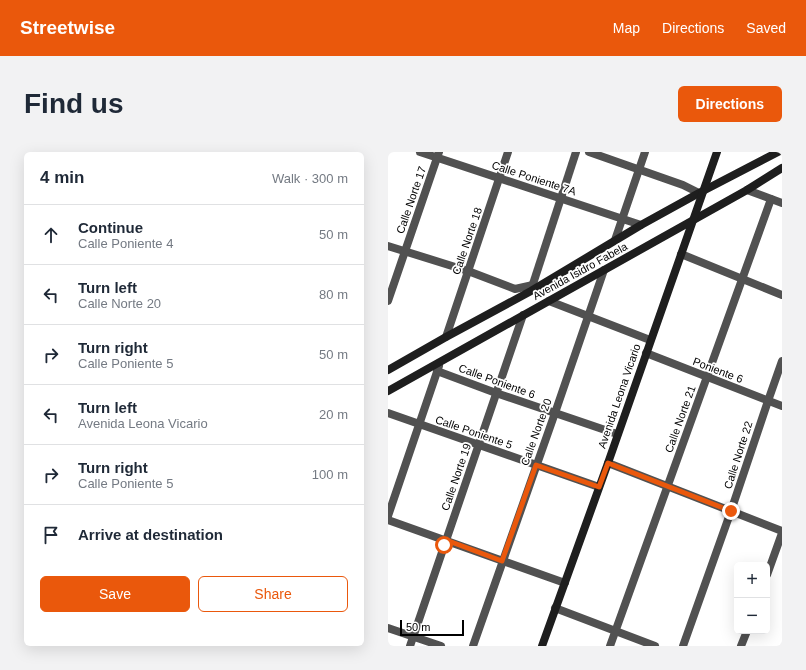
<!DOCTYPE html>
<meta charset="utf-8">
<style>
:root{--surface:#fff;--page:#f2f2f3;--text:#1f2937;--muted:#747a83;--line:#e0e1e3;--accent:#ea580c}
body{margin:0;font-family:Arial,sans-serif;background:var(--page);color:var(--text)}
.controls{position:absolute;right:12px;bottom:12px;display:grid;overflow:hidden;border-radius:6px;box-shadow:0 4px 16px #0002}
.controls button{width:36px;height:36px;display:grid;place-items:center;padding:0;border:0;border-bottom:1px solid var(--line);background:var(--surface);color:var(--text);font:20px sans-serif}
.scale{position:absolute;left:12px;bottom:10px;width:64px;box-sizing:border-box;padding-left:4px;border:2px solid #000;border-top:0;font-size:11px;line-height:14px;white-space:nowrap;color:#000;-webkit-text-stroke:3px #fff;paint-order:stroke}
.stop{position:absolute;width:12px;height:12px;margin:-9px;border:3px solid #ea580c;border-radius:50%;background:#fff}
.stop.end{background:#ea580c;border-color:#fff;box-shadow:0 1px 4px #0008}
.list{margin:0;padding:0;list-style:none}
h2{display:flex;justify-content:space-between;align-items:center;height:52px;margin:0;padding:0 16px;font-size:17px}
h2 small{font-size:13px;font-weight:400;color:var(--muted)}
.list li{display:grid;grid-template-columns:26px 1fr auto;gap:12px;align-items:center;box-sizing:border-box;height:60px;padding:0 16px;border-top:1px solid var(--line)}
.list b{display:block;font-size:15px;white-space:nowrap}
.list p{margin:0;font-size:13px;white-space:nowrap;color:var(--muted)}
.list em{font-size:13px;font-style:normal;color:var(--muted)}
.actions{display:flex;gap:8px;padding:12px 16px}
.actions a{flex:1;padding:9px 0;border:1px solid var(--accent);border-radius:6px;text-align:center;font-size:14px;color:var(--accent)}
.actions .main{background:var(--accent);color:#fff}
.icon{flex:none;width:22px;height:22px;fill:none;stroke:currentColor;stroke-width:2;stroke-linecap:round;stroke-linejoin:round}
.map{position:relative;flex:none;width:394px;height:494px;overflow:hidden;border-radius:6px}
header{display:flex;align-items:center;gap:24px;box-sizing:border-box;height:56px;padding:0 20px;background:var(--accent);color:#fff}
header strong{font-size:19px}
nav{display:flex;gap:22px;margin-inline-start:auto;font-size:14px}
.intro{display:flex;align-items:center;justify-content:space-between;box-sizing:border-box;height:96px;padding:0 24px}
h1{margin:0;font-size:28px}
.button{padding:10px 18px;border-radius:6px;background:var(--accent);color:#fff;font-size:14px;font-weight:700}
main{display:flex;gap:24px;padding:0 24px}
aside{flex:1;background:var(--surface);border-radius:6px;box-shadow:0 4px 16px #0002}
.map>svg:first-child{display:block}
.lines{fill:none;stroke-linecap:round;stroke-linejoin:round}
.street{stroke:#515151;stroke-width:8}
.secondary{stroke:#1e1e1e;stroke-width:8}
.route{stroke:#ea580c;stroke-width:5}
.labels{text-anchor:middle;stroke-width:3.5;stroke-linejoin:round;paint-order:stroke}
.street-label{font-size:11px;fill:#000;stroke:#fff}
</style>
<header>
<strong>Streetwise</strong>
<nav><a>Map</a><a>Directions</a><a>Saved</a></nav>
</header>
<div class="intro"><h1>Find us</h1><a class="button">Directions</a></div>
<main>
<aside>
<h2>4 min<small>Walk · 300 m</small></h2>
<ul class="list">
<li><svg class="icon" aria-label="ahead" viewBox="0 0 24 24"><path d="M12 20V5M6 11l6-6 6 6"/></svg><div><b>Continue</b><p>Calle Poniente 4</p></div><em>50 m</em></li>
<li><svg class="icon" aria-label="left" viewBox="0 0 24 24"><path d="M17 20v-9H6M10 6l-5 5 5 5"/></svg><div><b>Turn left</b><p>Calle Norte 20</p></div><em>80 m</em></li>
<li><svg class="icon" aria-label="right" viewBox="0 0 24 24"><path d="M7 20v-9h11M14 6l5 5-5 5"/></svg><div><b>Turn right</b><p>Calle Poniente 5</p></div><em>50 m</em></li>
<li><svg class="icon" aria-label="left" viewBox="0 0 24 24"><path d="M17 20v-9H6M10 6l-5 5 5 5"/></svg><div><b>Turn left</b><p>Avenida Leona Vicario</p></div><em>20 m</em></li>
<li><svg class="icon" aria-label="right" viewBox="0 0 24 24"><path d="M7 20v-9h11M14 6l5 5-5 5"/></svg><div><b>Turn right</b><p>Calle Poniente 5</p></div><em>100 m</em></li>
<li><svg class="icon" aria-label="arrive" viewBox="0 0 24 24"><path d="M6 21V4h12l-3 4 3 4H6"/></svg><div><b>Arrive at destination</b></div></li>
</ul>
<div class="actions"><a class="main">Save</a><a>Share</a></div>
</aside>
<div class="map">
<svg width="394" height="494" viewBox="0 0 394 494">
<rect width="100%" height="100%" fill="#fff"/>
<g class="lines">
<g class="street">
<path d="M32,0L253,73"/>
<path d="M201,0L295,33L311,41"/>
<path d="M359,38L394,51"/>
<path d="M227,88L257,0"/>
<path d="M0,94L80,119L127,137L145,133"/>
<path d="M293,102L394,143"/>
<path d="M143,138L188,0"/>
<path d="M0,149L51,0"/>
<path d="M161,149L262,188"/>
<path d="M58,185L120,0"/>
<path d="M258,201L394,254"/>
<path d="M49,219L108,241L229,282"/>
<path d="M0,261L211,335"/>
<path d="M220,311L394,379"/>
<path d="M0,364L51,214"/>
<path d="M0,368L177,431"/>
<path d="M379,423L394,381"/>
<path d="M167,456L267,494"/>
<path d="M0,476L53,494"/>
<path d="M22,494L135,163"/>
<path d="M85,494L167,261L216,118"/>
<path d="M222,494L383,47"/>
<path d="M295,494L343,359L380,249L394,209"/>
<path d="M353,494L359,479"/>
</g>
<g class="secondary">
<path d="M0,218L58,185L143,139L253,73L311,41L390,0"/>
<path d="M0,239L359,38L394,16"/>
<path d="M154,494L220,311L329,0"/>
</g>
</g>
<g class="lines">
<path class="route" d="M56,393L58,388L114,409L148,313L211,335L220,311L343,359"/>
</g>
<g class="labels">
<g class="street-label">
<text transform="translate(146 26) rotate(18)" y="4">Calle Poniente 7A</text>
<text transform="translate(23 48) rotate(-71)" y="4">Calle Norte 17</text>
<text transform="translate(79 89) rotate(-71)" y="4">Calle Norte 18</text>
<text transform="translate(192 119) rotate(-29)" y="4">Avenida Isidro Fabela</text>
<text transform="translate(330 218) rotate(21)" y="4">Poniente 6</text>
<text transform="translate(109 229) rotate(20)" y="4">Calle Poniente 6</text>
<text transform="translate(231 244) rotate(-71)" y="4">Avenida Leona Vicario</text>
<text transform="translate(292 267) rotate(-70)" y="4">Calle Norte 21</text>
<text transform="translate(86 280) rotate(19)" y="4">Calle Poniente 5</text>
<text transform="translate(148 280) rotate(-70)" y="4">Calle Norte 20</text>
<text transform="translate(350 303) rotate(-72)" y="4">Calle Norte 22</text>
<text transform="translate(68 325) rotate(-71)" y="4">Calle Norte 19</text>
</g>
</g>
</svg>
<div class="controls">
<button>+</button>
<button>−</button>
</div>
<div class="scale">50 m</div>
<div class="stop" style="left:56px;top:393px"></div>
<div class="stop end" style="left:343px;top:359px"></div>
</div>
</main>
